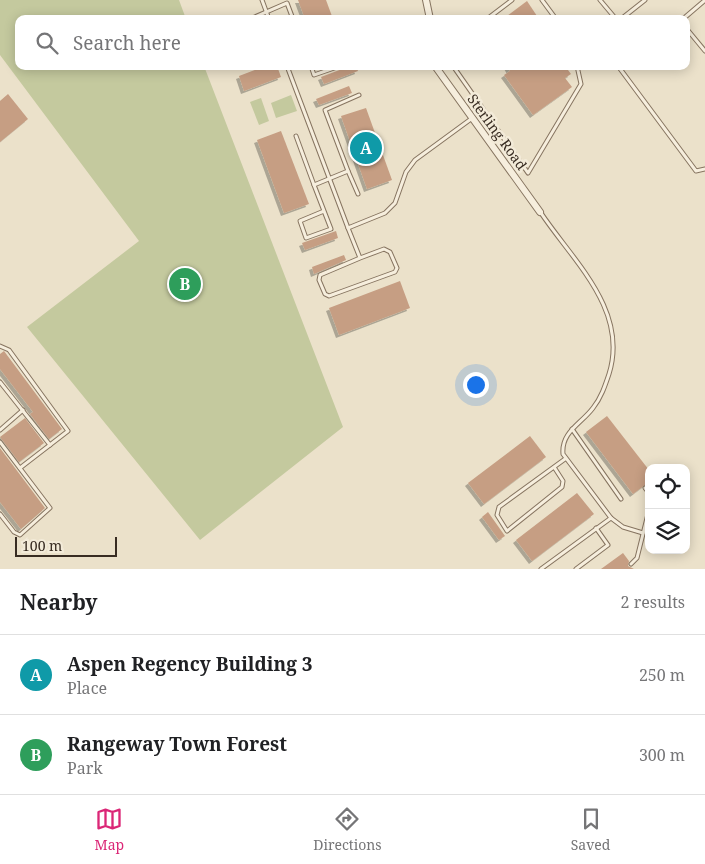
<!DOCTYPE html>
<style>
:root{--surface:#fff;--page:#f2f2f2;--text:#202124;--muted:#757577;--line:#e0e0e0;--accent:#db2777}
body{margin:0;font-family:"Noto Serif",serif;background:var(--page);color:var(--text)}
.controls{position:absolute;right:15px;bottom:15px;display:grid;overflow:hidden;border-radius:10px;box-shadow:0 2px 12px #0003}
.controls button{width:45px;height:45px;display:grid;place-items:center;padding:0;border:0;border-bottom:1px solid var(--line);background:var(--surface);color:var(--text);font:25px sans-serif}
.scale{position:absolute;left:15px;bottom:12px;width:102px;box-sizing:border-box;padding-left:5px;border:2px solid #382c22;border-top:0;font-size:14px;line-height:18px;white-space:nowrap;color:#382c22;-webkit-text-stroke:4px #f3ebd9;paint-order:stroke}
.you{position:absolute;left:475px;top:384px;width:18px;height:18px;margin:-12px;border:4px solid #fff;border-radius:50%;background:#1a73e8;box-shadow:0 0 0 8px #1a73e833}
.badge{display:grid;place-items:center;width:32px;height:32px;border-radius:50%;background:var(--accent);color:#fff;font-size:16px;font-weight:700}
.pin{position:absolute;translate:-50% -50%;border:2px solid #fff;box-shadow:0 1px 5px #0006}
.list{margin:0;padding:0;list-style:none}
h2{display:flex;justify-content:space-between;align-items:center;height:65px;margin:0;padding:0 20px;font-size:21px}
h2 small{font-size:16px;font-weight:400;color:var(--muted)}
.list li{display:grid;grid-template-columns:32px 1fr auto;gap:15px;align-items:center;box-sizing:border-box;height:80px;padding:0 20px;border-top:1px solid var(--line)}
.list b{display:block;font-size:19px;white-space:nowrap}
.list p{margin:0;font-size:16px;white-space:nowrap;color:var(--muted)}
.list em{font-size:16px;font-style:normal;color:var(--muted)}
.icon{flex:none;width:28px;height:28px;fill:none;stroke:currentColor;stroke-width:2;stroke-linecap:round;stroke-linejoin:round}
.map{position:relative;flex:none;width:705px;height:569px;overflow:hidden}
.search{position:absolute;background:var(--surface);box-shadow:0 2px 12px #0003;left:15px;right:15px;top:15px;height:55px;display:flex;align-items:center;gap:12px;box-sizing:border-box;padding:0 18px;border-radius:10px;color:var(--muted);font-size:19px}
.sheet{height:225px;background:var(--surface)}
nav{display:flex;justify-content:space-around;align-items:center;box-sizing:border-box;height:70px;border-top:1px solid var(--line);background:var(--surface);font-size:14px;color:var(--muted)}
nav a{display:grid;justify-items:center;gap:2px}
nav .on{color:var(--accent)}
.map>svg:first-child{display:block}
.green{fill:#c4c99e}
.building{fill:#c69e83;filter:url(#shadow)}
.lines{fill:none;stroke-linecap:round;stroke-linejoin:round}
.lane-casing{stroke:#867460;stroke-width:5}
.street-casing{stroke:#867460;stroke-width:8}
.lane{stroke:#f6eedd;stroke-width:3}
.street{stroke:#f6eedd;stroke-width:6}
.labels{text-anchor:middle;stroke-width:5;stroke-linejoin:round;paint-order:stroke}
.street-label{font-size:14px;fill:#382c22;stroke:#f3ebd9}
</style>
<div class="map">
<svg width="705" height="569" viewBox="0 0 705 569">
<defs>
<filter id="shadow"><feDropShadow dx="-3" dy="3" stdDeviation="0" flood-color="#0004"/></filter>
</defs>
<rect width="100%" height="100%" fill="#ebe1ca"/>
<g class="green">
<path d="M0,0H179L186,19H19V66H204L343,427L200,540L27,327L139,241L0,55Z"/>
<path d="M291,95L297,111L276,118L271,103Z"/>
<path d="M261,98L269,121L259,125L250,102Z"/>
</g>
<g class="building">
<path d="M298,0H326L333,19H305Z"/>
<path d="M527,1L539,19H503Z"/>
<path d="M265,66H277L281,77L244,91L239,76Z"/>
<path d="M350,66H356L358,71L324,84L321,77Z"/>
<path d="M507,66H565L571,74L565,78L572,87L533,115L504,75L510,71Z"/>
<path d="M349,86L352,93L319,105L316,99Z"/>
<path d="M8,94L28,119L0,142V101Z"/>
<path d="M366,108L392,180L367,189L341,116Z"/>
<path d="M281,131L309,204L284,213L257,140Z"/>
<path d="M336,231L338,238L305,250L302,243Z"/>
<path d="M344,255L346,260L314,274L312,267Z"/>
<path d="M400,281L410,308L339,335L329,308Z"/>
<path d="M4,351L62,429L49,439L30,414L33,412L0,369V354Z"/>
<path d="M607,416L649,470V482L633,494L586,432Z"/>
<path d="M25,418L44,443L19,462L0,437Z"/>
<path d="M530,436L546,457L484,504L468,483Z"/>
<path d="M0,448L45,508L21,529L0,502Z"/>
<path d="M577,493L594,514L532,561L516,540Z"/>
<path d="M488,512L505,536L499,540L482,517Z"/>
<path d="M623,553L629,561L628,566L634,569H601Z"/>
</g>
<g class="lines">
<g class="lane-casing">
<g id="lane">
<path d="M262,0L269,19"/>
<path d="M542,0L556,19"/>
<path d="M600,0L616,19"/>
<path d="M250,19L287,3L293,19"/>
<path d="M487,19L512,0"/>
<path d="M621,19L645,0"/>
<path d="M683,19L704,1"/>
<path d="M686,28L705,51"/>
<path d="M287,66L348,228L385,213L395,203L406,172L415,160L471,119"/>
<path d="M311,66L314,75L340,66"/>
<path d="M453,66L528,173L581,84L577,66"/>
<path d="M618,66L696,171L705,169"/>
<path d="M296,136L314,185"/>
<path d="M348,171L358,194"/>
<path d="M324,211L300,221L306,238L331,229L314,185L348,171L325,110L359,95"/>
<path d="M541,213C573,261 629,310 609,374C605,386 601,398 593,408C581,424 561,432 563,454L611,518L623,527L643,533"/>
<path d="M348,228L360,258L384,249L390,252L397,268L395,272L329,296L325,294L319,280L320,275L360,258"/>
<path d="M0,346L9,350L68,431L20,468"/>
<path d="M0,382L50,445"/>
<path d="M572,429L621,499"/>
<path d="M0,430L23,410"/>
<path d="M0,442L50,508L20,535L14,532L0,514"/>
<path d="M554,467L563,481L562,487L507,531L497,515L499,507L565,459"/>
<path d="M645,488L649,493"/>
<path d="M631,564L637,558L649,510"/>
<path d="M541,569L611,518"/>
<path d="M576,569L608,545L596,528"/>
</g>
</g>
<g class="street-casing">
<g id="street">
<path d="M426,0L430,19"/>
<path d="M435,66L540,212"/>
</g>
</g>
<use href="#lane" class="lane"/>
<use href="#street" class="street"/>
</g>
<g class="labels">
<g class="street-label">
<text transform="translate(497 132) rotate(54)" y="5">Sterling Road</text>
</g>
</g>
</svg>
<div class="controls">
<button><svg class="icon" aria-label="locate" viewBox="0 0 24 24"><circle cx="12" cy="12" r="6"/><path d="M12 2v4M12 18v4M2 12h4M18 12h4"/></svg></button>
<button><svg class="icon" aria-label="layers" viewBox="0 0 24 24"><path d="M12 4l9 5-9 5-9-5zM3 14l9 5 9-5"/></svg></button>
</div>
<div class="scale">100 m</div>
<div class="you"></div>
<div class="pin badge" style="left:366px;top:148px;background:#0f9aa8">A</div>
<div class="pin badge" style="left:185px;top:284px;background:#2e9e5b">B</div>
<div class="search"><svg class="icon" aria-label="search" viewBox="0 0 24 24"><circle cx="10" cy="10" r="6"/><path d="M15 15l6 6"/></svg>Search here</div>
</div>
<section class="sheet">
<h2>Nearby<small>2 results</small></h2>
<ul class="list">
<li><span class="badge" style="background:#0f9aa8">A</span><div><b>Aspen Regency Building 3</b><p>Place</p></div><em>250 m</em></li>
<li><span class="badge" style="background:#2e9e5b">B</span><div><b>Rangeway Town Forest</b><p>Park</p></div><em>300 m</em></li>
</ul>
</section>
<nav>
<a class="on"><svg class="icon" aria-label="map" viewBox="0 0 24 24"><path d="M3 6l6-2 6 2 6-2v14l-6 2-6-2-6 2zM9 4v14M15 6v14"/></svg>Map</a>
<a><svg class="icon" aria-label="directions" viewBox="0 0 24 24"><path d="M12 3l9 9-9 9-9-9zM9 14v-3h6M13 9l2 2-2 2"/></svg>Directions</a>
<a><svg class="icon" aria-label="saved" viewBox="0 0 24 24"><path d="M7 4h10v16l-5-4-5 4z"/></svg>Saved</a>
</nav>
